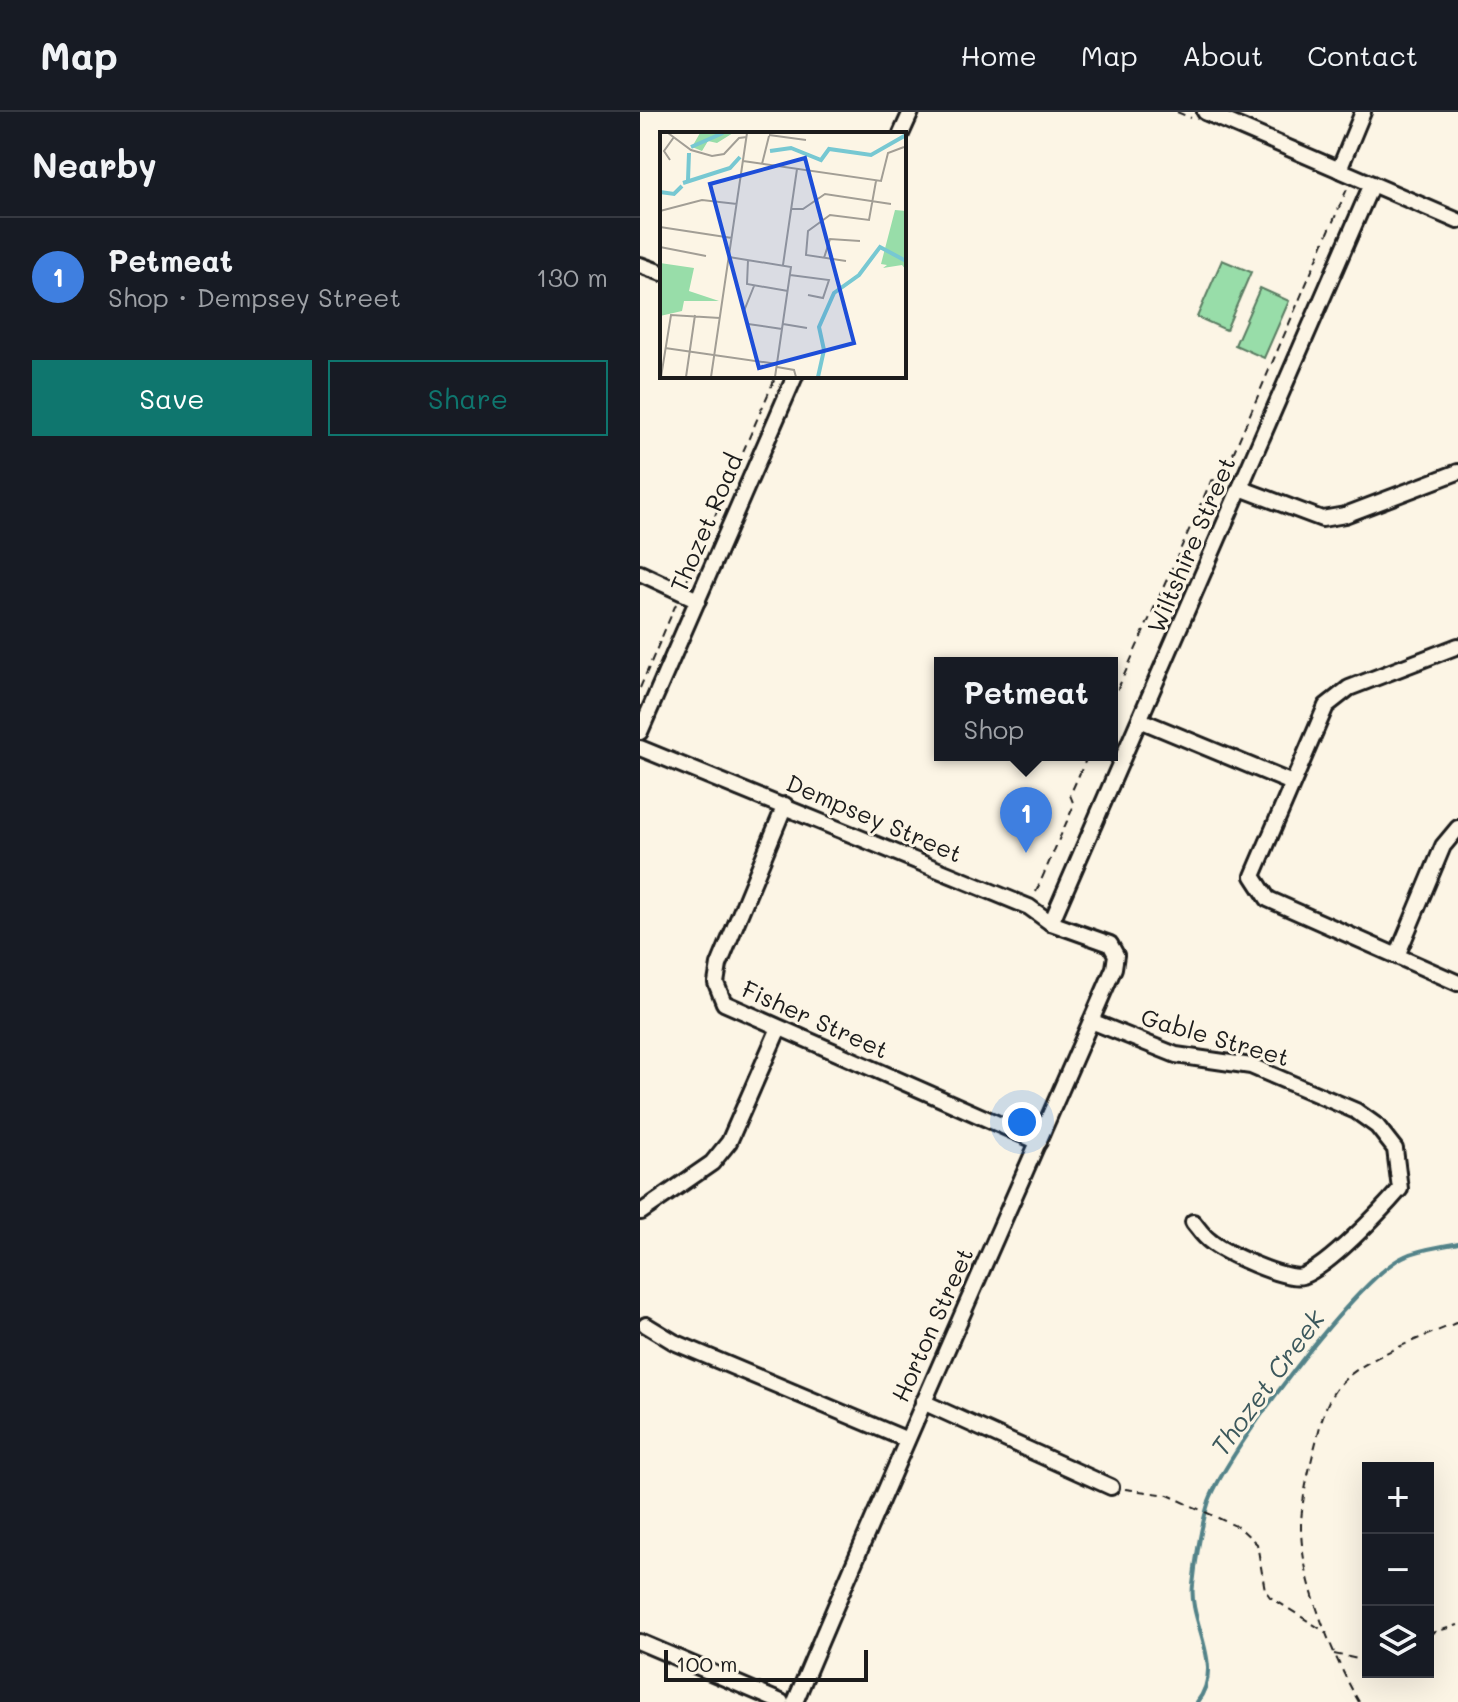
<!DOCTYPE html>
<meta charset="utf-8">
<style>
:root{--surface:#171b24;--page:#242831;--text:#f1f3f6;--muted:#9ea1a6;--line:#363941;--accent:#0f766e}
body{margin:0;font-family:Mali,sans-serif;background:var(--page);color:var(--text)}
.controls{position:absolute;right:24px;bottom:24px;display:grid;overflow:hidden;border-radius:0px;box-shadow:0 8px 32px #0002}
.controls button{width:72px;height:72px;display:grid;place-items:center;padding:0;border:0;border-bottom:2px solid var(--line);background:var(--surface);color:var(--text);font:40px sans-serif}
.scale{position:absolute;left:24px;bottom:20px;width:204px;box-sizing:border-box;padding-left:8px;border:4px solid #1c1c1c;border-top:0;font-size:22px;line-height:28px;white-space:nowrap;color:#1c1c1c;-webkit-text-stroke:6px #fcf5e5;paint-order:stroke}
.you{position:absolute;left:382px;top:1010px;width:28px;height:28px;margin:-20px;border:6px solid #fff;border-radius:50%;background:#1a73e8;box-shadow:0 0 0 12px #1a73e833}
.badge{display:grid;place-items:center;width:52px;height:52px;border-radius:50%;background:var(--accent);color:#fff;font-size:26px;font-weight:700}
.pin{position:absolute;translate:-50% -66px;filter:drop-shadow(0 2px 4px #0008)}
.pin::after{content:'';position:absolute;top:42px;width:28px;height:24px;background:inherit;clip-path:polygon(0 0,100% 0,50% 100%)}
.popup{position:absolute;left:294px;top:545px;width:184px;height:104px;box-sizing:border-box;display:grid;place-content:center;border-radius:0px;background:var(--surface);filter:drop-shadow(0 2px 6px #0005);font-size:26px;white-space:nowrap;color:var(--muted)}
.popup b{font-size:30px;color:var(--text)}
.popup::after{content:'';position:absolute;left:50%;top:100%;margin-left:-16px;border:16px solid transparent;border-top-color:var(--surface)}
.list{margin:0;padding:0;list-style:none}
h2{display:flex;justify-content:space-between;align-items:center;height:104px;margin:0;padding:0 32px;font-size:34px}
h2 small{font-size:26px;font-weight:400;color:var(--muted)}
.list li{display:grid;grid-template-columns:52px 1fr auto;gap:24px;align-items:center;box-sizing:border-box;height:120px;padding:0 32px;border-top:2px solid var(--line)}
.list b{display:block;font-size:30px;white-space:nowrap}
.list p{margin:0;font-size:26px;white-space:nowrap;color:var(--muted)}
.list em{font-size:26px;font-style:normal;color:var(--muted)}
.actions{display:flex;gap:16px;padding:24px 32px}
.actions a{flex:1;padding:18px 0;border:2px solid var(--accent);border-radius:0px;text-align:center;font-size:28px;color:var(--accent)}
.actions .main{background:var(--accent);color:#fff}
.icon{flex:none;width:44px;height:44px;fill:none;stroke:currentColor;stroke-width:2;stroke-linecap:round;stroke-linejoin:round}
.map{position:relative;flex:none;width:818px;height:1590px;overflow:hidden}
header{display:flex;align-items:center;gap:48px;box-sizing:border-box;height:112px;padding:0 40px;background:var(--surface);border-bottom:2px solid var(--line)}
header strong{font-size:38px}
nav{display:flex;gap:44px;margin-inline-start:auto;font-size:28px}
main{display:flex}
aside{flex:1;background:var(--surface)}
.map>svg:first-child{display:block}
.green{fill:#98dda9;stroke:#5a7c62;stroke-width:2}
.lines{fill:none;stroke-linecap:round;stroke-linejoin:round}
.stream{stroke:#538389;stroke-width:4}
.minor-casing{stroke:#1c1c1c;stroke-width:20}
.path{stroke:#1c1c1c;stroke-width:2;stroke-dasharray:8 6;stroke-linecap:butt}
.minor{stroke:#fcf5e5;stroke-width:14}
.labels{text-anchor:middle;stroke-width:6;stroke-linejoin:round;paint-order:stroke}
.street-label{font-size:24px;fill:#1c1c1c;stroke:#fcf5e5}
.water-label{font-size:26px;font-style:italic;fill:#3c585c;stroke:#fcf5e5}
.inset-river{fill:none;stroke:#77c8d2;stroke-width:4}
.inset-road{fill:none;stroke:#a29e95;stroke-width:2}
.view{fill:#1d4ed8;fill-opacity:0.15;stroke:#1d4ed8;stroke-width:4}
.inset-edge{fill:none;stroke:#1c1c1c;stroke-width:4}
</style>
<header>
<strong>Map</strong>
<nav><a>Home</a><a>Map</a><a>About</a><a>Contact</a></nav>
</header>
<main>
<aside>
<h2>Nearby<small></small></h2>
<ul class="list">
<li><span class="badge" style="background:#3f7fe0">1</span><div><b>Petmeat</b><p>Shop · Dempsey Street</p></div><em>130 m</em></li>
</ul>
<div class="actions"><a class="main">Save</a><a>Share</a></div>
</aside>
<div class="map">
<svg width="818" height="1590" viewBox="0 0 818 1590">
<rect width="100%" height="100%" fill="#fcf5e5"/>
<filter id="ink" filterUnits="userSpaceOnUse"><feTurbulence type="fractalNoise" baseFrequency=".0125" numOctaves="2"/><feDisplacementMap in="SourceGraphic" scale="16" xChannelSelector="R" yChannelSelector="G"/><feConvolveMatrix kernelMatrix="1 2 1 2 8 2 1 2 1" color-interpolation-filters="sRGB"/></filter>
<g filter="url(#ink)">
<g class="green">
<path d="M582,148L611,160L586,218L557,205Z"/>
<path d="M620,176L649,189L624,246L595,233Z"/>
</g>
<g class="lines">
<path class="stream" d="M557,1590C586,1554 548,1510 553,1473C556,1446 561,1414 569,1389C588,1339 718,1164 765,1144C781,1137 801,1135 818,1131"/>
<g class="minor-casing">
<g id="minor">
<path d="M565,0L818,109"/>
<path d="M261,22L271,0"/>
<path d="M699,58L723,0"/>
<path d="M0,153L22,161"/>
<path d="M600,376L682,407L705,403L818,360"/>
<path d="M0,461L58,488"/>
<path d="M818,534L709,576L686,594L613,764L628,787L818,871"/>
<path d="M500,608L652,671"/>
<path d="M0,620L155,264"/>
<path d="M0,636L389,795L411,811L470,832L476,843L474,856C368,1101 258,1344 155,1590"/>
<path d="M145,693L79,853L76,871L84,891L399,1030"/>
<path d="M411,811L732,72"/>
<path d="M757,844L803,734L818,716"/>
<path d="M451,909L536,943L611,954L716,999L737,1014L755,1037L760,1077C741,1099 688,1155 662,1164C646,1169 583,1140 570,1129C563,1124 558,1116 553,1110"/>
<path d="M1,1100L72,1051L89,1030L138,918"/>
<path d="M6,1213L34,1230L265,1327"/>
<path d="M283,1290L471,1375"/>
<path d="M0,1530L141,1590"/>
</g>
</g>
<g class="path">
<path d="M537,0L551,6"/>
<path d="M47,468L136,264"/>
<path d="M0,576L36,492"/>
<path d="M472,590L571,369L583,365L707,77"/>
<path d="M396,780L434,693L430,683L448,643"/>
<path d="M485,1377L528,1383L600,1416L617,1432L625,1478L630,1485L687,1521"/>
<path d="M788,1522L818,1513"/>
<path d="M694,1542L728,1549"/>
<path d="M719,1590C692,1543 660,1467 661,1412C662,1386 669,1358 675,1334C680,1315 684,1293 696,1277C719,1246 783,1226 818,1210"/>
</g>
<use href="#minor" class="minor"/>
</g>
</g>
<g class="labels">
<g class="street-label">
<text transform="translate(67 411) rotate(-67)" y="8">Thozet Road</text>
<text transform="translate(552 433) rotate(-67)" y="8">Wiltshire Street</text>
<text transform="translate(234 707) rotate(23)" y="8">Dempsey Street</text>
<text transform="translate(175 908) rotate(24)" y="8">Fisher Street</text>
<text transform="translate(575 926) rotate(16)" y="8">Gable Street</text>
<text transform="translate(293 1213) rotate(-66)" y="8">Horton Street</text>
</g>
<g class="water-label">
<text transform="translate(628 1271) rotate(-54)" y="9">Thozet Creek</text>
</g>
</g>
<g transform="translate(20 20)">
<rect width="246" height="246" fill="#fcf5e5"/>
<path d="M40,1H73L57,11L48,9L42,19L32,15ZM235,78L246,79V138L242,133L223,136L227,133L221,132ZM0,131L34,136L29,159L59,169H24L22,179L0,184Z" fill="#98dda9"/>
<path class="inset-river" d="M31,15L63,1M110,19L131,16L161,28L169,17L211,23L246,3M28,48L29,21M23,51L70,36L80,25M0,60L14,62L22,54M158,245L164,218L159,195L174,161L199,143L220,115L246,129"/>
<path class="inset-road" d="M8,1L31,18L52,24L64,22L79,6L87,5M109,3L146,8M10,28L4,19L14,5M83,29L221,49L228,21L244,15M102,32L109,4M131,77H143L165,62L231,72M0,79L42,68L77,72M0,95L72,106M0,115L46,124M69,125L131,135L115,245M164,126L170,107L200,109M88,128L87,152L128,159M186,129L146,123L148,99L170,83L209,88L216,49M123,133L137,37M130,143L169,148L163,166L148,163M84,179L94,154M88,192L122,197M123,192L147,196M5,216L117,232M117,235L134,238L136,245M1,245L11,183L60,186M26,245L35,183M51,245L87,1"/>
<path class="view" d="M145,26L194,211L99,236L50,52Z"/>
<rect width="246" height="246" class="inset-edge"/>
</g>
</svg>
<div class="controls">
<button>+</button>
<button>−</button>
<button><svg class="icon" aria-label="layers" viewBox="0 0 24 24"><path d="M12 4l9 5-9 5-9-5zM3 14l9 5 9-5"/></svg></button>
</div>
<div class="scale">100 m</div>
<div class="you"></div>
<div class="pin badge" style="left:386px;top:741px;background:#3f7fe0">1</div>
<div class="popup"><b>Petmeat</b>Shop</div>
</div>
</main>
